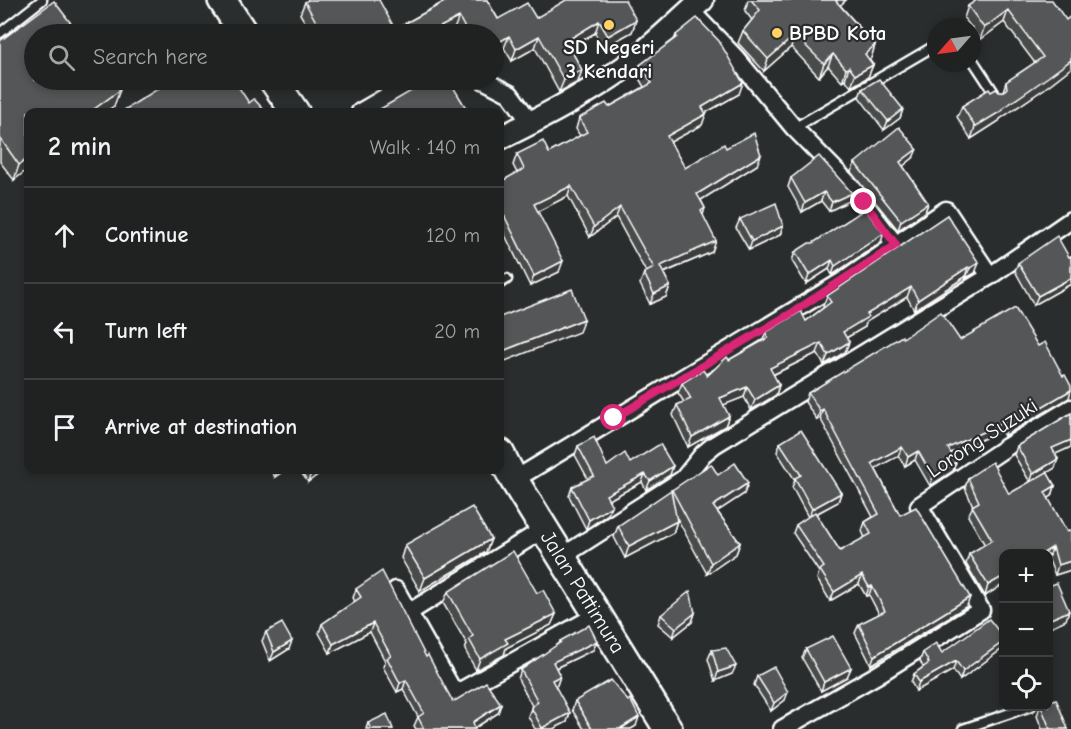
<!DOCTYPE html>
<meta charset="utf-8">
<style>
:root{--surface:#202222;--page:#282a2a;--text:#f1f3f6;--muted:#a2a4a5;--line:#3d3f40}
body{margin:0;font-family:"Comic Neue",sans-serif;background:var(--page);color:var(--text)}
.controls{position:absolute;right:18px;bottom:18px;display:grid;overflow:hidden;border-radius:12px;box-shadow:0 3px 9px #0003}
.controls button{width:54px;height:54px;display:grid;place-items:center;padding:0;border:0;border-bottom:2px solid var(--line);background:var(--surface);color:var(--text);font:30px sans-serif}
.compass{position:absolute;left:927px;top:18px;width:54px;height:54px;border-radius:50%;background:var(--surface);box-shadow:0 3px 9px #0003;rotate:242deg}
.stop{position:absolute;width:18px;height:18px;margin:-14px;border:4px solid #db2777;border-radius:50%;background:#fff}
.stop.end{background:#db2777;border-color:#fff;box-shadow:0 2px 6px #0008}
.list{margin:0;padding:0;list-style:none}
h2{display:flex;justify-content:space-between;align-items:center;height:78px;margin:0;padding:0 24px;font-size:26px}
h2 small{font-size:20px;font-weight:400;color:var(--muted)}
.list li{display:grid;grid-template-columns:39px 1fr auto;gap:18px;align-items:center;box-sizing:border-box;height:96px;padding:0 24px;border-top:2px solid var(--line)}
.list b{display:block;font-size:22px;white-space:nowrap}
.list em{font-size:20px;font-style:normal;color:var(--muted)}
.icon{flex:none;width:33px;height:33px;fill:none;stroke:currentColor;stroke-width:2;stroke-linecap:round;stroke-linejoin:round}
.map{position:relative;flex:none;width:1071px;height:729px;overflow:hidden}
.search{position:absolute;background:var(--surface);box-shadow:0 3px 9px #0003;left:24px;top:24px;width:480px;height:66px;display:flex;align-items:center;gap:15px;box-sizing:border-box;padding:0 21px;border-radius:33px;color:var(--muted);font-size:22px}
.panel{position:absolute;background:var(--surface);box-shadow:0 3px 9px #0003;left:24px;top:108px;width:480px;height:366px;border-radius:12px}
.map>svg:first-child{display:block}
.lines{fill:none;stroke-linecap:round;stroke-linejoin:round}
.service-casing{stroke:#fff;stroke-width:13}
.minor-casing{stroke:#fff;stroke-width:21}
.secondary-casing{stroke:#fff;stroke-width:27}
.trunk-casing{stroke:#fff;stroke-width:32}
.service{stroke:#2a2d2e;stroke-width:8}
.minor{stroke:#2a2d2e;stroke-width:16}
.secondary{stroke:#2a2d2e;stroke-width:22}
.trunk{stroke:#2a2d2e;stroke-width:27}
.wall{fill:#494b4c;stroke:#fff;stroke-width:1.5}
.shaded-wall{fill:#3c3d3e;stroke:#fff;stroke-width:1.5}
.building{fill:#555758;stroke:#fff;stroke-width:1.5}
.route{stroke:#db2777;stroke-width:8}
.poi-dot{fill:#ffd166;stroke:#2a2d2e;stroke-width:2}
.labels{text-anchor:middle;stroke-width:4.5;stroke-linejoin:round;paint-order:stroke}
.poi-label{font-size:21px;font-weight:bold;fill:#fff;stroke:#2a2d2e;text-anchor:start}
.street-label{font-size:21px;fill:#fff;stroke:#2a2d2e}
</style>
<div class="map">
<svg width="1071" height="729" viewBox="0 0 1071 729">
<rect width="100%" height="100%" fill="#2a2d2e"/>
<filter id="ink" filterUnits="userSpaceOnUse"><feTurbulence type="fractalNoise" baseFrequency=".0167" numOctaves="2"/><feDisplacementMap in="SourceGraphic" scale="12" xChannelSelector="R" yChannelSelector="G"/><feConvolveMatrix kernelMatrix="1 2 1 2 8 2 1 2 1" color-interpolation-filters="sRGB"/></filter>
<g filter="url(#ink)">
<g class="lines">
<g class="service-casing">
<g id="service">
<path d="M0,33L42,0"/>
<path d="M972,59L997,97"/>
<path d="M794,128L936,45"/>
<path d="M500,283L507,279"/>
<path d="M963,729L1031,706"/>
</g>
</g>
<g class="minor-casing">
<g id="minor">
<path d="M690,10L737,59L794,128L849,184L896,245"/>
<path d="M483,80L510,94L531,123"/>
<path d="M360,112L415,80"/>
<path d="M514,480L846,279L946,210L990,276"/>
<path d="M563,556L683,479L703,454L714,445L990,276L1071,220"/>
<path d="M396,590L455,694L597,615"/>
<path d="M408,613L544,529"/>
<path d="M782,729L877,675L981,610L919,506L1008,446L1071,408"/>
</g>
</g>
<g class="secondary-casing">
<path id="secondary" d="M500,138C542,118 586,95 625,67C652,47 677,22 702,0"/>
</g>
<g class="trunk-casing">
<g id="trunk">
<path d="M222,0L244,34"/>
<path d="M273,80L295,112"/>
<path d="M500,453L514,480L668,729"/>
</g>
</g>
<use href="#service" class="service"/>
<use href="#minor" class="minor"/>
<use href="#secondary" class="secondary"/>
<use href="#trunk" class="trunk"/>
</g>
<g class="wall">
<path d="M447,0H487L498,19L536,18L636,20L632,32L603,48L595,33L570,48L582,70L578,82L559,92L535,48L512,61L504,48L494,54V34H457L454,29L444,34H312L300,14L305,2L395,29Z"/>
<path d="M748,0H846L840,5L875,45L871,58L869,59L873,65L868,77L851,87L845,79L842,82L828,66L819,77L791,47L764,71L738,43L743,31L752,20L745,11Z"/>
<path d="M977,0L1066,20L1071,16V68L1044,89L1000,119L999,121L971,139L957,117L962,106L991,92L1003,91L1006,82L1035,63L1004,22L980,40L972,29V27H971L964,18L968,6Z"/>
<path d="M676,35L739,94L705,113L702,125L670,142L685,168L726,148L757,165L701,200L705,208L703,215L712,252L664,273L670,286L666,297L650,304L640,284L644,273L646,272L616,217L590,237L568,196L538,211L559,272L530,286L500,225V182L517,173L513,165L517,154L549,153L580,136L576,129L579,118L609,107L644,87L637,75L640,65L674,40Z"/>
<path d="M0,41L114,106L105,112H28V169L14,180L0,162Z"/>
<path d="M862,89L903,109L900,118L884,130L859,97Z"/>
<path d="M913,158L903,166L928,203L925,212L898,230L851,172L855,163Z"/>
<path d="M791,178L852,193L849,201L829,211L821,201L802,212L788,187Z"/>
<path d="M947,215L975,273L966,278L965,277L914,310L907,297L866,322L865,327L846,338L849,342L845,352L824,365L817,353L773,375L779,385L776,395L751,410L744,397L723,405L729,416L725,426L688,447L673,415L677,405L684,402L678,393L682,383L707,376L729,360L762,341L766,332L806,321L824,307L823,306L827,296Z"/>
<path d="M740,219L783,226L780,235L749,250L736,228Z"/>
<path d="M881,242L832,275L829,269L806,284L792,261L795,252Z"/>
<path d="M1071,256V284L1034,305L1015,271L1018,263L1069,257Z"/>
<path d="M903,338L960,340L1069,398L1004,436L1001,431L951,453L956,462L953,471L930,486L915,460L905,466L898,456L875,468L900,515L967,606L871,665L855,633L859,624L879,614L869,595L866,596L859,584L830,601L817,579L819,572L793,533L796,525L808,517L792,487L795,480L777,452L780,443L841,493L838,502L816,514L840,551L865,538L862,531L865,522L873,517L820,418L817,420L805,402L808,393Z"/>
<path d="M1071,413V447L1055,454V468L1047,472L1055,486L1052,496L1048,498L1067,532L1071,530V570L1055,575L1048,558V554L985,596L966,564L969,554L985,545L968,516L973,506L965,488L968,478L1009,494L1030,482L1014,455L1017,446Z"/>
<path d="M578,446L607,466L630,463L670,475L646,490L642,482L609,500L608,514L586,529L569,496L572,487L588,479L575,455Z"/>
<path d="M270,470H285L275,477Z"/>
<path d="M299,470H324L308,482Z"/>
<path d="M718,475L748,483L744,494L717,511L740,543L736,554L707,574L677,518V521L673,533L625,558L614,537L618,526L671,492L672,490Z"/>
<path d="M491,539L486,552L420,591L401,558L405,545Z"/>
<path d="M356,589L426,657L453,702L501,704L498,713L475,728V729H416L414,726L418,717L403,689L397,692L383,667L385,661L370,632L330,653L319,633L322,624L355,601L353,598Z"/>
<path d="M448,592L537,593L556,614L551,625L506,648L504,655L476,670L465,650L467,644L443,603Z"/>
<path d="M695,613L692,622L673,637L658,624L661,615Z"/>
<path d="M266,632L289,649L270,661L262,641Z"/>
<path d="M1004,638V645L1002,649L960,680L953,670L916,691L911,682L914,674L923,667L920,661L923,652L942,653Z"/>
<path d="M560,641H597L593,650L556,668L560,676L557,685L555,686L567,722L553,729H535L528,716L532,706L518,679L521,670L559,644Z"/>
<path d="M806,649L851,668L847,677L821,691L802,658Z"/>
<path d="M712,650L732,674L715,681L708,659Z"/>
<path d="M757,676L785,700L771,711L754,685Z"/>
<path d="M575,701L636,726L631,729H584L572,710Z"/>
<path d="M1040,706H1048L1068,729H1042L1037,716Z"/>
<path d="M368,723L393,729H366Z"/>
</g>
<g class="shaded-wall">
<path d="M837,0H846L832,13Z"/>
<path d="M1008,10L1004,22L980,40L984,28Z"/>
<path d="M459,17L454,29L444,34H427Z"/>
<path d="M636,20L632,32L603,48L608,36Z"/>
<path d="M599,21L595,33L561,52L566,41Z"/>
<path d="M795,35L791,47L764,71L768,59Z"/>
<path d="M509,36L504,48L494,54V45Z"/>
<path d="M539,36L535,48L512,61L516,49Z"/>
<path d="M875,45L871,58L860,67L865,54Z"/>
<path d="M833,54L828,66L819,77L824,64Z"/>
<path d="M1071,60V68L1044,89L1000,119L999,121L971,139L975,127Z"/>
<path d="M873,65L868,77L851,87L855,75Z"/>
<path d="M849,67L845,79L842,82L846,69Z"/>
<path d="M582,70L578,82L559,92L564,80Z"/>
<path d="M743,83L739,94L698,117L702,107Z"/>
<path d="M120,90L114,106L105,112H90Z"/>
<path d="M903,109L900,118L884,130L888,121Z"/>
<path d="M706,114L702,125L663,146L667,136Z"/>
<path d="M917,149L913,158L897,171L900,162Z"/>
<path d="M761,155L757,165L693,205L697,194Z"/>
<path d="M28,158V169L14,180L19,165Z"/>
<path d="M571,186L568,196L531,215L534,204Z"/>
<path d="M824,192L821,201L802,212L805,203Z"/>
<path d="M852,193L849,201L829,211L832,202Z"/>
<path d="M928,203L925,212L898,230L901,221Z"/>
<path d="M620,207L616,217L590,237L594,227Z"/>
<path d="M783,226L780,235L749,250L752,241Z"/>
<path d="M884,233L881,242L832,275L835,266Z"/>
<path d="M716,241L712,252L656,276L660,266Z"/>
<path d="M832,260L829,269L806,284L809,275Z"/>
<path d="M563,261L559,272L530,286L534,276Z"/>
<path d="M979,263L975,273L966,278L970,268Z"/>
<path d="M968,267L965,277L914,310L918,300Z"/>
<path d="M1071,278V284L1034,305L1038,296Z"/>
<path d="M670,286L666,297L650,304L654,294Z"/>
<path d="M911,287L907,297L866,322L865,327L839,342L843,332L867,314Z"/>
<path d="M584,319L579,332L500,363V352Z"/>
<path d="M849,342L845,352L824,365L828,355Z"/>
<path d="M821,343L817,353L766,378L770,368Z"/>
<path d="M779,385L776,395L751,410L755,400Z"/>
<path d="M747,387L744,397L716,408L720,398Z"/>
<path d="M1071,390L1069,398L1004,436L1007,427Z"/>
<path d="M823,409L820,418L817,420L820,411Z"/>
<path d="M729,416L725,426L688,447L692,437Z"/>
<path d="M1004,422L1001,431L944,456L948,448Z"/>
<path d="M1071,440V447L1049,457L1052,448Z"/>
<path d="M902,447L898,456L869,472L872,463Z"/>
<path d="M918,451L915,460L905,466L908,457Z"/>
<path d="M1058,459L1055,468L1030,483L1033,474Z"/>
<path d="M956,462L953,471L930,486L933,477Z"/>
<path d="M673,466L670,475L646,490L650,481Z"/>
<path d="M278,470H285L275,477Z"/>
<path d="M316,470H324L308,482L311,473Z"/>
<path d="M645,474L642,482L603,503L606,495Z"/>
<path d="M748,483L744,494L709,517L713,506Z"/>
<path d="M1055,486L1052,496L1041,503L1045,492Z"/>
<path d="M841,493L838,502L808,518L812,509Z"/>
<path d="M612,506L608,514L586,529L589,520Z"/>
<path d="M677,521L673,533L625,558L629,546Z"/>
<path d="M491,539L486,552L420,591L425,578Z"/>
<path d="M740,543L736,554L707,574L711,563Z"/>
<path d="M1053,547L1048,558V554H1042Z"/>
<path d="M1071,561V570L1055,575L1058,565Z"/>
<path d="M862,575L859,584L830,601L834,592Z"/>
<path d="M1004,576V584L985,596L988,585Z"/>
<path d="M872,586L869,595L866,596L869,587Z"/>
<path d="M970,597L967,606L871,665L874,656Z"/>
<path d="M1069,611L1066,620L1048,628V620Z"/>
<path d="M695,613L692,622L673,637L676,628Z"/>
<path d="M556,614L551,625L506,648L504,655L476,670L480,659L505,639Z"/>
<path d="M373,623L370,632L330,653L333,644Z"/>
<path d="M292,641L289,649L270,661L274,652Z"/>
<path d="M597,641L593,650L549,671L553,662Z"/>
<path d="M1004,641L1002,649L960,680L963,671Z"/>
<path d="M956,661L953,670L916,691L919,682Z"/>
<path d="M736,666L732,674L715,681L718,672Z"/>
<path d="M851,668L847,677L821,691L824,682Z"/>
<path d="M560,676L557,685L549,689L552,680Z"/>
<path d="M406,680L403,689L397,692L400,683Z"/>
<path d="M788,692L785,700L771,711L774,703Z"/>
<path d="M501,704L498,713L473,729V722Z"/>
<path d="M570,713L567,722L553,729H542V728Z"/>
<path d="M639,717L636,726L631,729H621Z"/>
</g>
<g class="building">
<path d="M308,0H379L395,29L448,0H487L498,19L527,3L536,18L566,0H625L636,20L608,36L599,21L566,41L582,70L564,80L539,36L516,49L509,36L494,45V34H468L459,17L427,34H323L305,2Z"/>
<path d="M751,0H837L836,1L875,45L865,54L873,65L855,75L849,67L846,69L833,54L824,64L795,35L768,59L743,31L760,10Z"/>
<path d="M977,0H1052L1066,20L1071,16V60L1048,77L1002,109L1003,110L975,127L962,106L989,89L991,92L996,89L999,92L1004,91L1007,88L1006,82L1043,57L1008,10L984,28L968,6Z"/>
<path d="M54,1L79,34H34V80H112L120,90L90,112H28V158L19,165L0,138V41Z"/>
<path d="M697,18L719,41L743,83L702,107L706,114L667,136L685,168L724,144L726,148L754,133L761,155L697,194L705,208L701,211L716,241L660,266L670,286L654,294L644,273L654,268L620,207L594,227L571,186L534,204L563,261L534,276L500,207V182L524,169L517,154L543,141L549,153L587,132L579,118L606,103L609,107L652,83L640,65L677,37L676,35Z"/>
<path d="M879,79L903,109L888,121L862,89Z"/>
<path d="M172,80H234L249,103L254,99L266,112H121Z"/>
<path d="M430,80H449L466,108L459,112H375Z"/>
<path d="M899,127L917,149L900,162L928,203L901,221L855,163Z"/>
<path d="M819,156L852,193L832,202L824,192L805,203L791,178Z"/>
<path d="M776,203L783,226L752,241L740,219Z"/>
<path d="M865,209L884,233L835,266L832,260L809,275L795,252L809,243H813Z"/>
<path d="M947,215L979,263L970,268L968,267L918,300L911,287L867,314L868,317L843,332L849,342L828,355L821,343L770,368L779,385L755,400L747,387L720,398L729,416L692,437L677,405L691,399L682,383L703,370L707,376L727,357L729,360L768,338L766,332L801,311L806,321L831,302L827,296Z"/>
<path d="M1057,236L1069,257L1071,256V278L1038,296L1018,263Z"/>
<path d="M572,289L584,319L500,352V317Z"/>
<path d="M1015,308L1038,346L1045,342L1063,376L1065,375L1071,386V390L1007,427L1004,422L948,448L956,462L933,477L918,451L908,457L902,447L872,463L900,515L916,507L970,597L874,656L859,624L885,611L872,586L869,587L862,575L834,592L820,570L824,567L796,525L815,512L840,551L871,534L865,522L879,514L823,409L820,411L808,393L902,336L903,338L941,312L960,340Z"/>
<path d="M1071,413V440L1052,448L1058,459L1033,474L1017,446Z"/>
<path d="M801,430L841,493L812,509L795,478L801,475L780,443Z"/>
<path d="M594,437L607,466L625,453L630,463L660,444L673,466L650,481L645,474L606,495L612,506L589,520L572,487L594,476L578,446Z"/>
<path d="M992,462L1009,494L1047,472L1055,486L1045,492L1067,532L1071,530V561L1058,565L1053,547L1042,554H1004V576L988,585L969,554L992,540L972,506L979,502L968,478Z"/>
<path d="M735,463L748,483L713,506L740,543L711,563L672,490L711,464L718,475Z"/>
<path d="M309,470H316L311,473Z"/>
<path d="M671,490L677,521L629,546L618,526Z"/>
<path d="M472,507L491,539L425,578L405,545Z"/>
<path d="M513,551L537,593L543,590L556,614L505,639L508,643L480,659L469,639L473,636L448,592Z"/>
<path d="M382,571L426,657L428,655L453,702L486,682L501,704L473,722L475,729H424L418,717L424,713L406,680L400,683L387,658L391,656L373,623L333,644L322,624L361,597L356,589Z"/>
<path d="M1057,583L1069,611L1048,620V586Z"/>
<path d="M690,591L695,613L676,628L661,615Z"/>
<path d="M989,619L1004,638V641L963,671L956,661L919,682L914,674L929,663L923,652L936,643L942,653Z"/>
<path d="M282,623L292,641L274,652L266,632Z"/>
<path d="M589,625L597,641L553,662L560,676L552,680L570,713L542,728L531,707L538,702L521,670L561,642L560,641Z"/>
<path d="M833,636L851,668L824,682L806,649Z"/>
<path d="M726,648L736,666L718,672L712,650Z"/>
<path d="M774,667L788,692L774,703L757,676Z"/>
<path d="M611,680L628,701L630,699L639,717L621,728L622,729H592L575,701Z"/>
<path d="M1056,699L1068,729H1050L1041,706H1048V702Z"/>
<path d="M387,714L393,729H371L368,723Z"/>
</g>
</g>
<g class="lines" filter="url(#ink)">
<path class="route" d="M614,418L790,314L896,245L864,202"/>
</g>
<g class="poi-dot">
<circle cx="609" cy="25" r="6"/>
<circle cx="777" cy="33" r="6"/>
</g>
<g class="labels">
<g class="poi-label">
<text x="789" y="40">BPBD Kota</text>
<text x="609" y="54" text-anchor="middle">SD Negeri<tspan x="609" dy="24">3 Kendari</tspan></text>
</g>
<g class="street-label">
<text transform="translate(982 438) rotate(-33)" y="7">Lorong Suzuki</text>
<text transform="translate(583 592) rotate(58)" y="7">Jalan Pattimura</text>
</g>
</g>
</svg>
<div class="controls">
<button>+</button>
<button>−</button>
<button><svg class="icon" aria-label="locate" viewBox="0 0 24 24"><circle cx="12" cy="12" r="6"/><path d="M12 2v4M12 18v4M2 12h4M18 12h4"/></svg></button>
</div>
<svg class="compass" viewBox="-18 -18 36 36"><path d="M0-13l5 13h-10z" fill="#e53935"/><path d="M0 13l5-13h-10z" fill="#a2a4a5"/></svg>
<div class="stop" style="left:614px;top:418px"></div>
<div class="stop end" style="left:864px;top:202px"></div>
<div class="search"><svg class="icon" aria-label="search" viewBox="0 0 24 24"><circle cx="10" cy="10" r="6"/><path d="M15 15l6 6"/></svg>Search here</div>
<section class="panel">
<h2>2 min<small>Walk · 140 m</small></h2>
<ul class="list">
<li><svg class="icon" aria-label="ahead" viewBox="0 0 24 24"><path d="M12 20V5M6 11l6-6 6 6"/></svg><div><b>Continue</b></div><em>120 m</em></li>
<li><svg class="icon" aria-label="left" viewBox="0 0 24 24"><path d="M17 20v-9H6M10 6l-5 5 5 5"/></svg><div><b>Turn left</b></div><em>20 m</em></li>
<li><svg class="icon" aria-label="arrive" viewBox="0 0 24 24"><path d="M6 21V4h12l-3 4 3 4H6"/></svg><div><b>Arrive at destination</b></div></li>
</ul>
</section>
</div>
